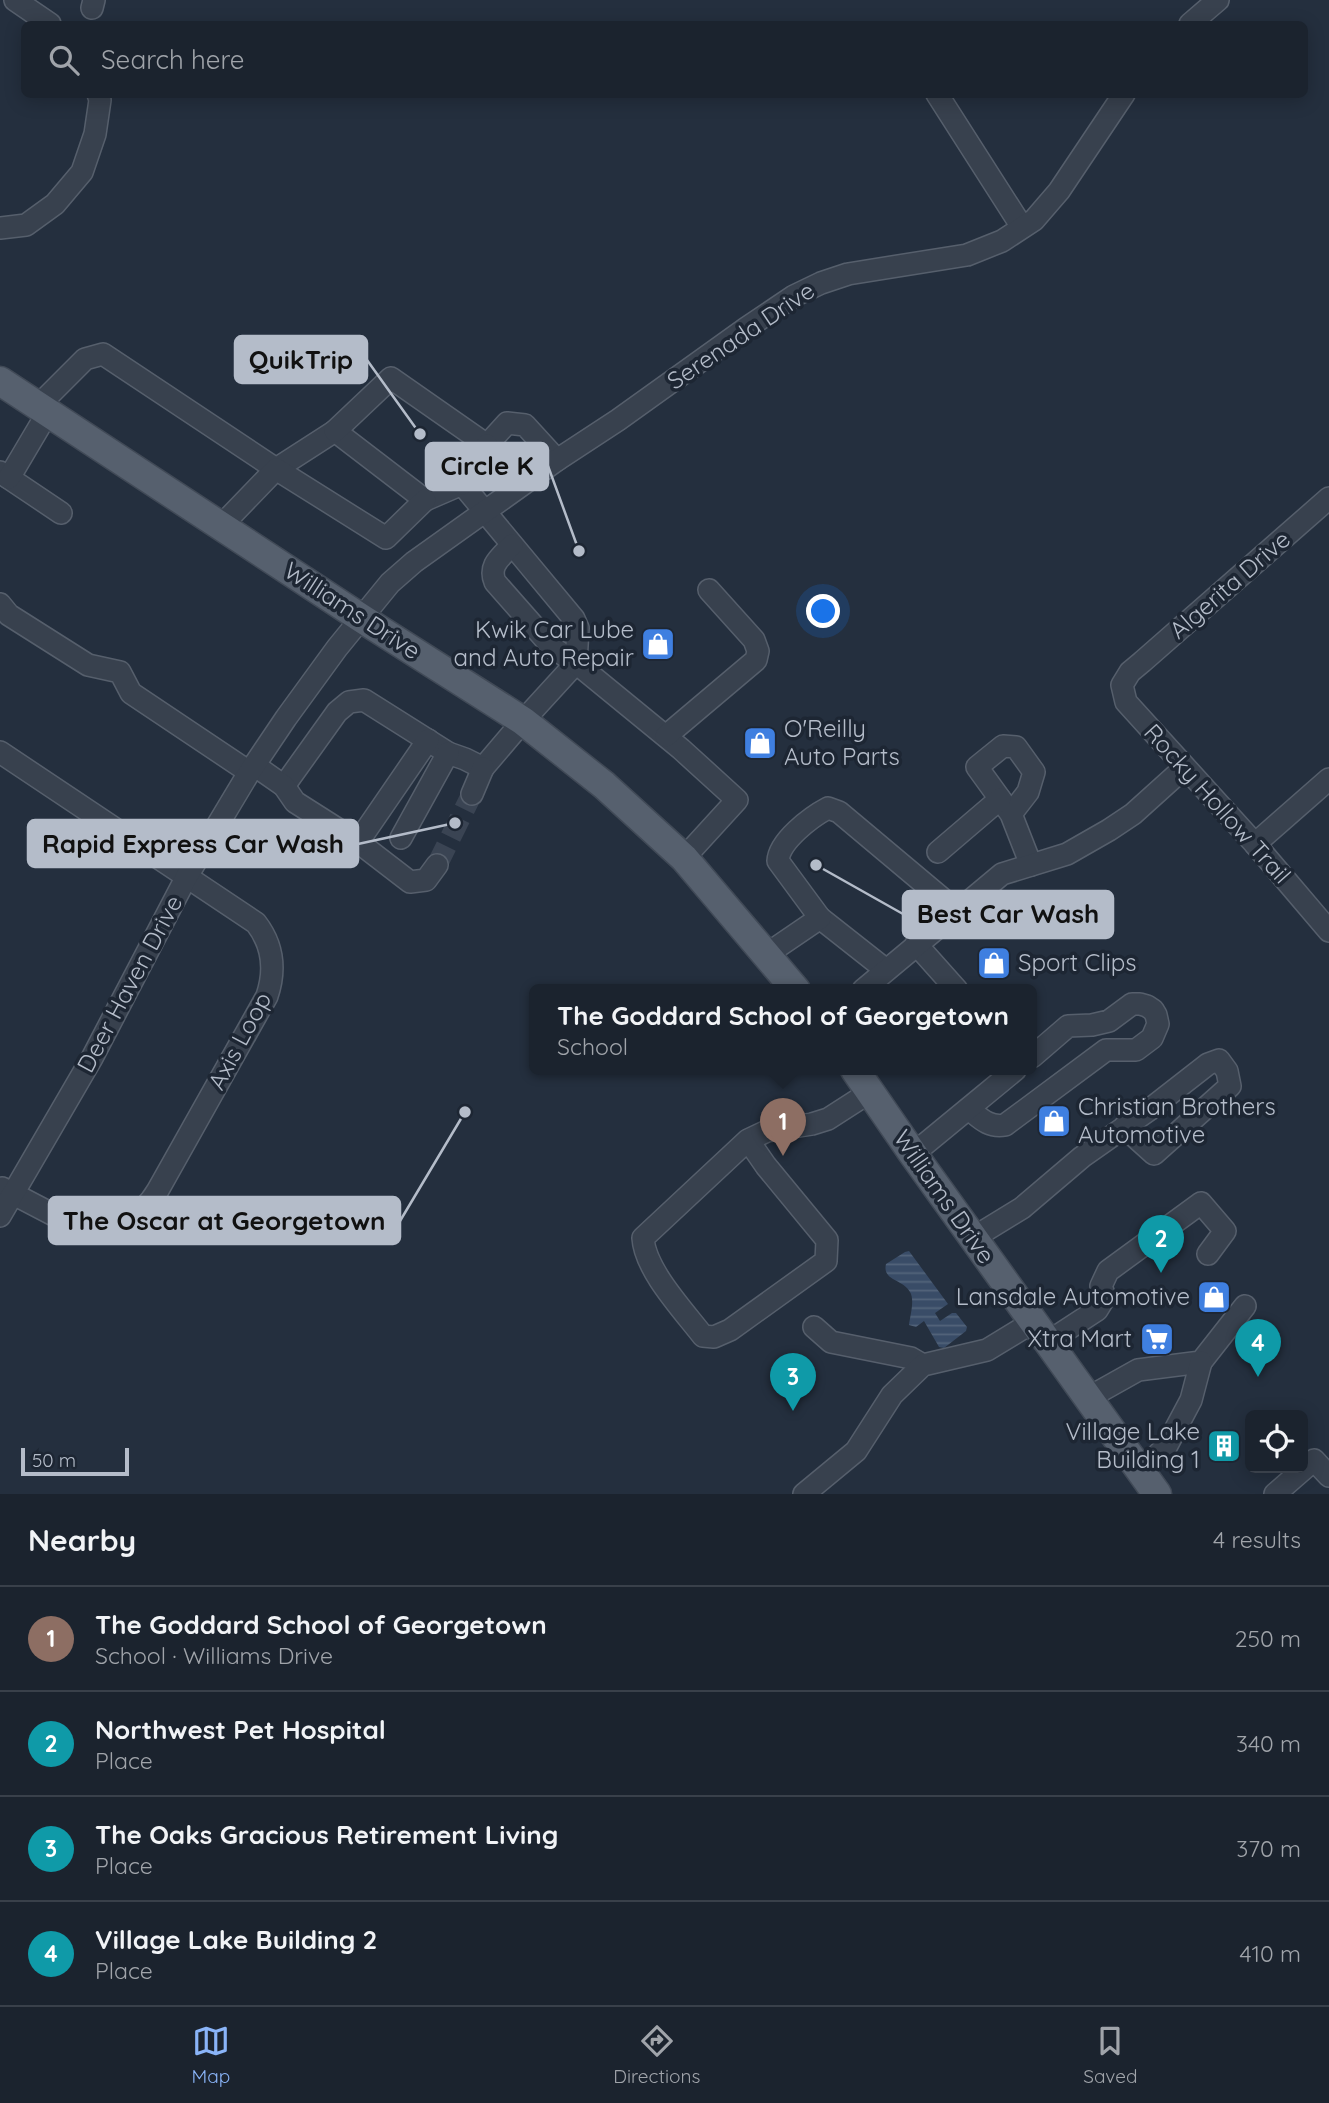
<!DOCTYPE html>
<meta charset="utf-8">
<style>
:root{--surface:#1b232e;--page:#282f3a;--text:#f1f3f6;--muted:#a0a4aa;--line:#39404a;--accent:#8ab4f8}
body{margin:0;font-family:Quicksand,sans-serif;background:var(--page);color:var(--text)}
.controls{position:absolute;right:21px;bottom:21px;display:grid;overflow:hidden;border-radius:10px;box-shadow:0 4px 18px #0003}
.controls button{width:63px;height:63px;display:grid;place-items:center;padding:0;border:0;border-bottom:2px solid var(--line);background:var(--surface);color:var(--text);font:35px sans-serif}
.scale{position:absolute;left:21px;bottom:18px;width:108px;box-sizing:border-box;padding-left:7px;border:4px solid #b4bcc9;border-top:0;font-size:19px;line-height:24px;white-space:nowrap;color:#b4bcc9;-webkit-text-stroke:5px #1d2633;paint-order:stroke}
.you{position:absolute;left:824px;top:612px;width:24px;height:24px;margin:-18px;border:5px solid #fff;border-radius:50%;background:#1a73e8;box-shadow:0 0 0 10px #1a73e833}
.badge{display:grid;place-items:center;width:46px;height:46px;border-radius:50%;background:var(--accent);color:#fff;font-size:23px;font-weight:700}
.pin{position:absolute;translate:-50% -58px;filter:drop-shadow(0 2px 4px #0008)}
.pin::after{content:'';position:absolute;top:37px;width:24px;height:21px;background:inherit;clip-path:polygon(0 0,100% 0,50% 100%)}
.popup{position:absolute;left:529px;top:984px;width:508px;height:91px;box-sizing:border-box;display:grid;place-content:center;border-radius:10px;background:var(--surface);filter:drop-shadow(0 2px 5px #0005);font-size:23px;white-space:nowrap;color:var(--muted)}
.popup b{font-size:26px;color:var(--text)}
.popup::after{content:'';position:absolute;left:50%;top:100%;margin-left:-14px;border:14px solid transparent;border-top-color:var(--surface)}
.list{margin:0;padding:0;list-style:none}
h2{display:flex;justify-content:space-between;align-items:center;height:91px;margin:0;padding:0 28px;font-size:30px}
h2 small{font-size:23px;font-weight:400;color:var(--muted)}
.list li{display:grid;grid-template-columns:46px 1fr auto;gap:21px;align-items:center;box-sizing:border-box;height:105px;padding:0 28px;border-top:2px solid var(--line)}
.list b{display:block;font-size:26px;white-space:nowrap}
.list p{margin:0;font-size:23px;white-space:nowrap;color:var(--muted)}
.list em{font-size:23px;font-style:normal;color:var(--muted)}
.icon{flex:none;width:38px;height:38px;fill:none;stroke:currentColor;stroke-width:2;stroke-linecap:round;stroke-linejoin:round}
.map{position:relative;flex:none;width:1329px;height:1494px;overflow:hidden}
.search{position:absolute;background:var(--surface);box-shadow:0 4px 18px #0003;left:21px;right:21px;top:21px;height:77px;display:flex;align-items:center;gap:18px;box-sizing:border-box;padding:0 24px;border-radius:10px;color:var(--muted);font-size:26px}
.sheet{height:511px;background:var(--surface)}
nav{display:flex;justify-content:space-around;align-items:center;box-sizing:border-box;height:98px;border-top:2px solid var(--line);background:var(--surface);font-size:19px;color:var(--muted)}
nav a{display:grid;justify-items:center;gap:4px}
nav .on{color:var(--accent)}
.map>svg:first-child{display:block}
.water{fill:url(#water-rules)}
.lines{fill:none;stroke-linecap:round;stroke-linejoin:round}
.minor-tunnel{stroke:#3a4453;stroke-width:21;stroke-dasharray:21 10;stroke-linecap:butt}
.minor-casing{stroke:#565f6c;stroke-width:24}
.major-casing{stroke:#414a57;stroke-width:31}
.minor{stroke:#38414e;stroke-width:21}
.major{stroke:#56606e;stroke-width:28}
.labels{text-anchor:middle;stroke-width:7;stroke-linejoin:round;paint-order:stroke}
.street-label{font-size:24px;fill:#b4bcc9;stroke:#1d2633}
.poi-label{font-size:24px;fill:#b4bcc9;stroke:#1d2633;text-anchor:end}
.leader{fill:none;stroke:#b4bcc9;stroke-width:2.5}
.callout-dot{fill:#b4bcc9;stroke:#1d2633;stroke-width:2.5}
.callout{fill:#b4bcc9;stroke:#b4bcc9;stroke-width:2.5}
.callout-label{font-size:26px;text-anchor:middle;font-weight:bold;fill:#111}
</style>
<div class="map">
<svg width="1329" height="1494" viewBox="0 0 1329 1494">
<defs>
<pattern id="water-rules" width="6" height="5" patternUnits="userSpaceOnUse" patternTransform="scale(1.75)"><rect width="6" height="5" fill="#394c67"/><path d="M0 2.5h6" fill="none" stroke="#53647b"/></pattern>
</defs>
<rect width="100%" height="100%" fill="#242f3e"/>
<path class="water" d="M909,1251L948,1304L935,1313L940,1321L952,1313H956L967,1327L966,1331L944,1348L939,1347L924,1321L916,1327L909,1325C910,1316 915,1300 910,1292C903,1279 882,1281 886,1264L905,1252Z"/>
<g class="lines">
<path class="minor-tunnel" d="M437,865L472,794"/>
<g class="minor-casing">
<g id="minor">
<path d="M15,0L50,24"/>
<path d="M92,8L94,0"/>
<path d="M1190,24L1218,0"/>
<path d="M937,94L1022,227"/>
<path d="M0,228L26,225L55,204L82,172L95,134L100,100L98,94"/>
<path d="M38,406L85,359L103,354L276,469L335,431L425,500L462,484L574,619L578,628L576,663L523,721L483,768L465,759L448,753L364,700L349,702L337,712L284,786"/>
<path d="M335,431L391,378L487,445L507,423L525,425L557,460"/>
<path d="M0,472L61,513"/>
<path d="M9,478L48,412"/>
<path d="M462,484L487,445"/>
<path d="M1329,498L1142,662L1130,672L1122,685L1126,702L1255,844L1329,931"/>
<path d="M221,526L276,469L386,538L425,500"/>
<path d="M512,545C501,557 488,565 495,582L553,648L576,663L681,749L737,800L684,858"/>
<path d="M0,604L9,615L88,665L120,672L131,693L249,772"/>
<path d="M666,736L756,660L758,651L754,640L709,590"/>
<path d="M0,752L256,923C273,945 276,969 267,996L158,1190C140,1221 109,1235 73,1225L2,1188"/>
<path d="M254,765L284,786L295,802L358,842L410,882L426,880L437,865"/>
<path d="M472,794L483,768"/>
<path d="M1011,814L977,767L1003,746L1016,747L1034,772L1028,792L1011,814L1031,865"/>
<path d="M401,838L448,753"/>
<path d="M358,842L428,740"/>
<path d="M1255,844L1329,779"/>
<path d="M938,852L1000,799"/>
<path d="M820,918L886,970"/>
<path d="M916,944L957,990"/>
<path d="M767,954L820,918L778,861C779,841 811,817 828,808L839,812L957,911"/>
<path d="M863,990L1002,874L1067,854L1109,830L1133,814L1184,768"/>
<path d="M969,1109C980,1118 989,1128 1005,1125L1106,1050H1136L1152,1038L1158,1024L1156,1015L1153,1010L1147,1006L1140,1004H1132L1109,1021L1092,1025L1068,1026L1032,1057"/>
<path d="M748,1140L766,1166L827,1240L826,1261L730,1330L714,1337L703,1336C683,1310 645,1270 643,1238L748,1140L767,1131L812,1124L828,1119L870,1092"/>
<path d="M913,1154L1015,1070"/>
<path d="M0,1216L92,1058L187,876L247,776L286,718L337,648L390,583L414,562L557,460L618,420L745,329L794,296L821,283L848,274L967,255L1002,241L1034,220L1059,191L1124,94"/>
<path d="M973,1238L1022,1208L1082,1157L1149,1110L1208,1064L1219,1060L1227,1071L1230,1086L1154,1154L1124,1127"/>
<path d="M814,1327L831,1342L911,1358L923,1365"/>
<path d="M1048,1342L1097,1310L1105,1297L1101,1286L1108,1271L1201,1203L1225,1231L1208,1254"/>
<path d="M1088,1398L1138,1370L1201,1362L1245,1306"/>
<path d="M1140,1471L1166,1447L1191,1400L1201,1362"/>
<path d="M804,1494L856,1451L892,1395L923,1365L987,1350L1033,1322"/>
<path d="M1275,1494L1314,1460L1329,1476"/>
</g>
</g>
<g class="major-casing">
<g id="major">
<path d="M0,381L361,618L523,721L604,785L684,858L796,990"/>
<path d="M855,1070L913,1154L1157,1494"/>
</g>
</g>
<use href="#minor" class="minor"/>
<use href="#major" class="major"/>
</g>
<defs>
<g id="shop-square" transform="scale(1.75)"><rect x="-9" y="-9" width="18" height="18" rx="4" fill="#3f7fe0" stroke="#1d2633"/><path d="M-5-2.5h2.3a2.7 3.5 0 0 1 5.4 0H5L5.5 6h-11ZM-1.5-2.5h3a1.5 2.3 0 0 0-3 0Z" fill="#fff"/></g>
<g id="supermarket-square" transform="scale(1.75)"><rect x="-9" y="-9" width="18" height="18" rx="4" fill="#3f7fe0" stroke="#1d2633"/><path d="M-6-5.5h2.5l.6 2H6L4.5 2H-2.5L-4.4-4H-6ZM-1.5 3.2a1.3 1.3 0 1 0 .1 0ZM3 3.2a1.3 1.3 0 1 0 .1 0Z" fill="#fff"/></g>
<g id="building-square" transform="scale(1.75)"><rect x="-9" y="-9" width="18" height="18" rx="4" fill="#0f9aa8" stroke="#1d2633"/><path d="M-4-6H4V6H1V3H-1V6H-4ZM-2.5-4.3h1.7v1.8h-1.7ZM.8-4.3h1.7v1.8H.8ZM-2.5-1h1.7V.8h-1.7ZM.8-1h1.7V.8H.8Z" fill="#fff"/></g>
</defs>
<g fill-rule="evenodd">
<use href="#shop-square" x="658" y="644"/>
<use href="#shop-square" x="760" y="743"/>
<use href="#shop-square" x="994" y="963"/>
<use href="#shop-square" x="1054" y="1121"/>
<use href="#shop-square" x="1214" y="1297"/>
<use href="#supermarket-square" x="1157" y="1339"/>
<use href="#building-square" x="1224" y="1446"/>
</g>
<g class="labels">
<g class="street-label">
<text transform="translate(741 336) rotate(-34)" y="8">Serenada Drive</text>
<text transform="translate(1230 585) rotate(-41)" y="8">Algerita Drive</text>
<text transform="translate(352 611) rotate(33)" y="8">Williams Drive</text>
<text transform="translate(1217 804) rotate(48)" y="8">Rocky Hollow Trail</text>
<text transform="translate(130 984) rotate(-62)" y="8">Deer Haven Drive</text>
<text transform="translate(240 1041) rotate(-62)" y="8">Axis Loop</text>
<text transform="translate(944 1197) rotate(55)" y="8">Williams Drive</text>
</g>
<g class="poi-label">
<text x="634" y="638">Kwik Car Lube<tspan x="634" dy="28">and Auto Repair</tspan></text>
<text x="784" y="737" text-anchor="start">O'Reilly<tspan x="784" dy="28">Auto Parts</tspan></text>
<text x="1018" y="971" text-anchor="start">Sport Clips</text>
<text x="1078" y="1115" text-anchor="start">Christian Brothers<tspan x="1078" dy="28">Automotive</tspan></text>
<text x="1190" y="1305">Lansdale Automotive</text>
<text x="1132" y="1347">Xtra Mart</text>
<text x="1200" y="1440">Village Lake<tspan x="1200" dy="28">Building 1</tspan></text>
</g>
</g>
<path class="leader" d="M420 434L367 360M579 551L548 466M455 823L358 844M816 865L903 914M465 1112L400 1221"/>
<g class="callout-dot">
<circle cx="420" cy="434" r="7"/>
<circle cx="579" cy="551" r="7"/>
<circle cx="455" cy="823" r="7"/>
<circle cx="816" cy="865" r="7"/>
<circle cx="465" cy="1112" r="7"/>
</g>
<g class="callout">
<rect x="235" y="336" width="132" height="47" rx="7"/>
<rect x="426" y="443" width="122" height="47" rx="7"/>
<rect x="28" y="820" width="330" height="47" rx="7"/>
<rect x="903" y="891" width="210" height="47" rx="7"/>
<rect x="49" y="1197" width="351" height="47" rx="7"/>
</g>
<g class="callout-label">
<text x="301" y="369">QuikTrip</text>
<text x="487" y="475">Circle K</text>
<text x="193" y="853">Rapid Express Car Wash</text>
<text x="1008" y="923">Best Car Wash</text>
<text x="224" y="1230">The Oscar at Georgetown</text>
</g>
</svg>
<div class="controls">
<button><svg class="icon" aria-label="locate" viewBox="0 0 24 24"><circle cx="12" cy="12" r="6"/><path d="M12 2v4M12 18v4M2 12h4M18 12h4"/></svg></button>
</div>
<div class="scale">50 m</div>
<div class="you"></div>
<div class="pin badge" style="left:783px;top:1156px;background:#8d6e63">1</div>
<div class="popup"><b>The Goddard School of Georgetown</b>School</div>
<div class="pin badge" style="left:1161px;top:1273px;background:#0f9aa8">2</div>
<div class="pin badge" style="left:793px;top:1411px;background:#0f9aa8">3</div>
<div class="pin badge" style="left:1258px;top:1377px;background:#0f9aa8">4</div>
<div class="search"><svg class="icon" aria-label="search" viewBox="0 0 24 24"><circle cx="10" cy="10" r="6"/><path d="M15 15l6 6"/></svg>Search here</div>
</div>
<section class="sheet">
<h2>Nearby<small>4 results</small></h2>
<ul class="list">
<li><span class="badge" style="background:#8d6e63">1</span><div><b>The Goddard School of Georgetown</b><p>School · Williams Drive</p></div><em>250 m</em></li>
<li><span class="badge" style="background:#0f9aa8">2</span><div><b>Northwest Pet Hospital</b><p>Place</p></div><em>340 m</em></li>
<li><span class="badge" style="background:#0f9aa8">3</span><div><b>The Oaks Gracious Retirement Living</b><p>Place</p></div><em>370 m</em></li>
<li><span class="badge" style="background:#0f9aa8">4</span><div><b>Village Lake Building 2</b><p>Place</p></div><em>410 m</em></li>
</ul>
</section>
<nav>
<a class="on"><svg class="icon" aria-label="map" viewBox="0 0 24 24"><path d="M3 6l6-2 6 2 6-2v14l-6 2-6-2-6 2zM9 4v14M15 6v14"/></svg>Map</a>
<a><svg class="icon" aria-label="directions" viewBox="0 0 24 24"><path d="M12 3l9 9-9 9-9-9zM9 14v-3h6M13 9l2 2-2 2"/></svg>Directions</a>
<a><svg class="icon" aria-label="saved" viewBox="0 0 24 24"><path d="M7 4h10v16l-5-4-5 4z"/></svg>Saved</a>
</nav>
